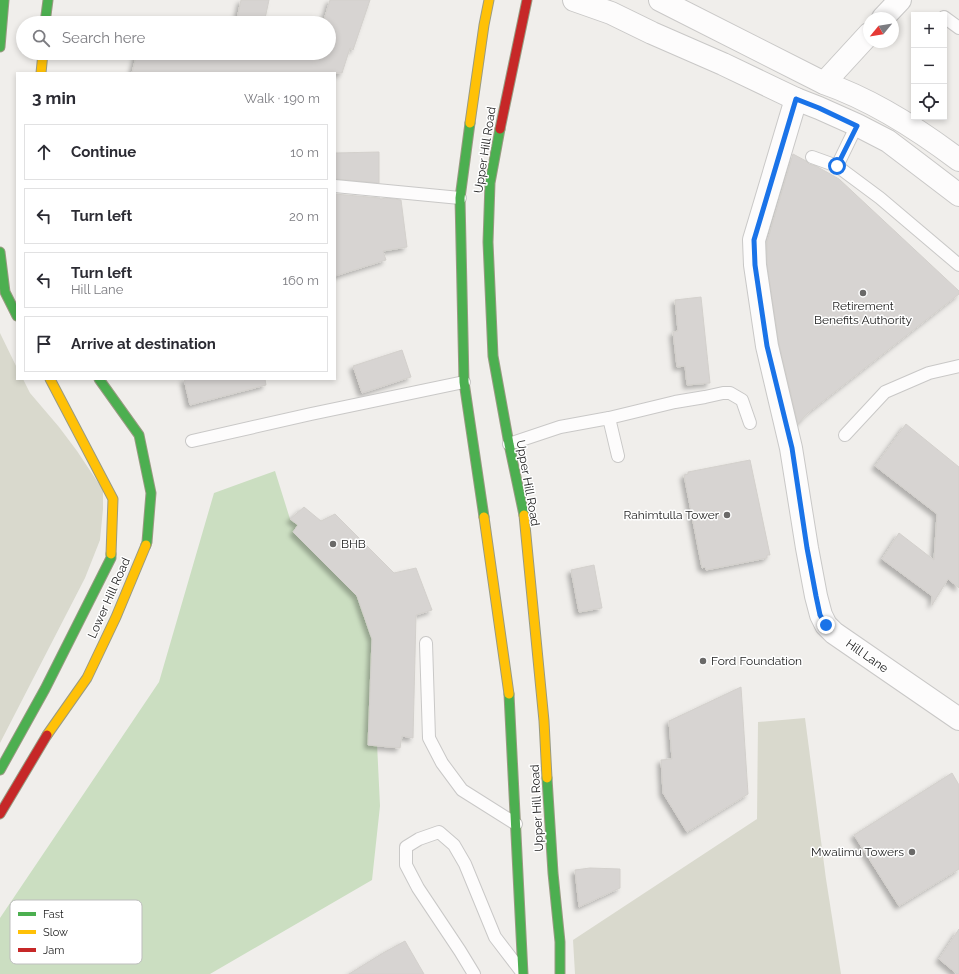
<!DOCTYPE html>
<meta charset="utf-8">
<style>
:root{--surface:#fff;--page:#f2f2f3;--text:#2b2b33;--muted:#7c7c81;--line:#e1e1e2}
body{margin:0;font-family:Raleway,sans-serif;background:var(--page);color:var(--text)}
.controls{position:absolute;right:12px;top:12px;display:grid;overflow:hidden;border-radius:0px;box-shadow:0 2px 6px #0003}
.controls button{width:36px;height:36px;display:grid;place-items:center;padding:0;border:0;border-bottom:1px solid var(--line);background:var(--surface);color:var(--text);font:20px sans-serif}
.compass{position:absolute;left:863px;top:12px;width:36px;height:36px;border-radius:50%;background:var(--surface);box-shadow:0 2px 6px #0003;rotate:240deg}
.stop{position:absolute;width:12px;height:12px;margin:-9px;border:3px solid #1a73e8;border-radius:50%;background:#fff}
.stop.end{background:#1a73e8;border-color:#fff;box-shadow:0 1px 4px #0008}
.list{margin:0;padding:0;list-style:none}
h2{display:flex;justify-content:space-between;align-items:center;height:52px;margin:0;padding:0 16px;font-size:17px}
h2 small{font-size:13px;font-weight:400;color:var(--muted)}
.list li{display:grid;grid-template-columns:26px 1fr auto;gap:12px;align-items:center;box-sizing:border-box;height:56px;margin:0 8px 8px;padding:0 8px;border:1px solid var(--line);border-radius:0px}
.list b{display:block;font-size:15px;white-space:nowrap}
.list p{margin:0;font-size:13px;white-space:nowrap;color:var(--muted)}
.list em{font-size:13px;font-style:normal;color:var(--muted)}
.icon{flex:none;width:22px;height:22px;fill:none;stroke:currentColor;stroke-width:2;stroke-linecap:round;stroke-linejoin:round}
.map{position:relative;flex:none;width:959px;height:974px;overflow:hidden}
.search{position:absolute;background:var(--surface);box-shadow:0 2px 6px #0003;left:16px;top:16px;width:320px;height:44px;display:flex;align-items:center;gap:10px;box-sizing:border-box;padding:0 14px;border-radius:22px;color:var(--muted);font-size:15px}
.panel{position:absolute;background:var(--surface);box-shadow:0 2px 6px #0003;left:16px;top:72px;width:320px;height:308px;border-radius:0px}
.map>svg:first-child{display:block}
.construction{fill:#d9d9cd}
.forest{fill:#cbdec1}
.building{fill:#d7d4d2;stroke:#d3d0cc;filter:url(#shadow)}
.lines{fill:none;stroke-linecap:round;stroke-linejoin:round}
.lane-casing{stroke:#c9c8c7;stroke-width:14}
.street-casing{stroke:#c9c8c7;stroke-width:24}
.fast-casing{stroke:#999a82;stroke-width:11}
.slow-casing{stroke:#999a82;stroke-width:11}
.jam-casing{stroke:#999a82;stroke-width:11}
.lane{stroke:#fdfcfc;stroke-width:12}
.street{stroke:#fdfcfc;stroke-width:22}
.fast{stroke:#4caf50;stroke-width:9}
.slow{stroke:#ffc107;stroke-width:9}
.jam{stroke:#c62828;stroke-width:9}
.route{stroke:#1a73e8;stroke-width:5}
.poi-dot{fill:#6a6968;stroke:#fff;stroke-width:1.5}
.labels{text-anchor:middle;stroke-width:3;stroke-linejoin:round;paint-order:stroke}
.street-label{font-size:12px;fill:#222;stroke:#fff}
.poi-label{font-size:12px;fill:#222;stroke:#fff;text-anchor:end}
.key{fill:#fff;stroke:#bdbdbd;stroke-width:1}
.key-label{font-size:11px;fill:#222}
</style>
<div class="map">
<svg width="959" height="974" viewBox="0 0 959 974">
<defs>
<filter id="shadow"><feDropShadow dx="-3.5" dy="3.5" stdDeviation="2" flood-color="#0004"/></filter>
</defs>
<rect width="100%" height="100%" fill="#f0eeeb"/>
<g class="construction">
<path d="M0,333L17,368V379H23L30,393L59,427L77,451L103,490V509L100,540L85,578L0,743Z"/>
<path d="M805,718L826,879L841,974H575L573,940L757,819L758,722Z"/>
</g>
<path class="forest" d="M275,471L290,519L298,525L293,532L357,596L372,639L380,806L372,880L210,974H0V918L159,682L214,493Z"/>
<g class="building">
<path d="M241,0H269L264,23H236Z"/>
<path d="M330,0H370L353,50L350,48L342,73H132L137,53H329V23H323Z"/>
<path d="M379,152V183L335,179V153Z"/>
<path d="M793,154L806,161L809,164L816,166L839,179L959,291V294L808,413L798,424L779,344L767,264V242Z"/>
<path d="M335,194L380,198V199L387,198L401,200L407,247L383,251L386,260L335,276Z"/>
<path d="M701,297L710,383L687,385L685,366L677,367L673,332L678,331L675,300Z"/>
<path d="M402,350L411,377L362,393L353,366Z"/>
<path d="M184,379H265L266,385L190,405Z"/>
<path d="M906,424L959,467V588L948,579L932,605V596L882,559L899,533L934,560L937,514L875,466Z"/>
<path d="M750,460L770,555H767V558L706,570L705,567L702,568L684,475L688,474V472Z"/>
<path d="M304,507L321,521L335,514L394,573L416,568L432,610L416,615L413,738L402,736L400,748L368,745L372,639L357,596L293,532L298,525L290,519Z"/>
<path d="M594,565L602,608L579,612L571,570Z"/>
<path d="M741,687L748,794L687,832L663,793L661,760L672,759L669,721Z"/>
<path d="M952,773L959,785V869L899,906L854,835Z"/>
<path d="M590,868L620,869V888L579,907L575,870Z"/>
<path d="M959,929V974H957L939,959Z"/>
<path d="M405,941L424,974H349L383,953Z"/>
</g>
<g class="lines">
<g class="lane-casing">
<g id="lane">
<path d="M944,17L959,28"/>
<path d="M812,157L837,166L880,198L959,265"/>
<path d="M837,166L857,125"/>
<path d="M335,186L460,198"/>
<path d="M609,418L675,402L705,397L723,393H730L742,400L750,423"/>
<path d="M845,435L885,392L929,373L959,366"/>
<path d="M192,441L311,414L464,382"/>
<path d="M509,444L560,427L609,418L618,456"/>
<path d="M426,643L429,738L442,763L462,790L516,824"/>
<path d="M474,974L460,951L418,888L406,865V847L419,839L439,832L454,845L465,864L495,937L521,971"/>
</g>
</g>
<g class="street-casing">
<g id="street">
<path d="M574,0L611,13L652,33L723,64L796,99L819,108L857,125L888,141L917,163L959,195"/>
<path d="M660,0L824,83C873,100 918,129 959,160"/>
<path d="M883,18L900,0"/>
<path d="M824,83L869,34"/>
<path d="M796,99L754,240L755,265L767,346L791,448L807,548L816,596L821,615L826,625L834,633L959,719"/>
</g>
</g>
<g class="fast-casing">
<g id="fast">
<path d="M45,23L48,0"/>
<path d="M0,47L4,0"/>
<path d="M470,123L460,198L464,382L484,517"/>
<path d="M500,129L490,183L488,242L493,356L509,444L524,515"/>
<path d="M0,252L5,292L17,316"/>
<path d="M99,379L139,435L151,493L147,542L146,545"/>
<path d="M509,694L523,974"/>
<path d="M0,770L45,689L111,558V554"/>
<path d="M547,778L553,873L560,942V974"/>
</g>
</g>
<g class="slow-casing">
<g id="slow">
<path d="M41,73L43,53"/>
<path d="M470,123L484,25L489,0"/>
<path d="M50,379L113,499L111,554"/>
<path d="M524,515L544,721L547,778"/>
<path d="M484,517L509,694"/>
<path d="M47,735L87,678L116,617L146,545"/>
</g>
</g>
<g class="jam-casing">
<g id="jam">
<path d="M500,129L527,0"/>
<path d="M0,814L47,735"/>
</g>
</g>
<use href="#lane" class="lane"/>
<use href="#street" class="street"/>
<use href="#fast" class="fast"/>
<use href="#slow" class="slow"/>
<use href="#jam" class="jam"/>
</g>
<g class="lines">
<path class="route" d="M826,625L820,615L816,596L807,548L792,448L767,346L755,265L754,240L796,99L819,108L857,126L837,166"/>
</g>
<g class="poi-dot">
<circle cx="863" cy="293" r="4"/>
<circle cx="727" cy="515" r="4"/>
<circle cx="333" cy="544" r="4"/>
<circle cx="703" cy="661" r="4"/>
<circle cx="912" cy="852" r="4"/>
</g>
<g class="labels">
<g class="street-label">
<text transform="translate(485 150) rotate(-81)" y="4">Upper Hill Road</text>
<text transform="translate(528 483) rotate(80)" y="4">Upper Hill Road</text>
<text transform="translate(109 598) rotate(-66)" y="4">Lower Hill Road</text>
<text transform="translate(867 656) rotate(35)" y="4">Hill Lane</text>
<text transform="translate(537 808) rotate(-93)" y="4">Upper Hill Road</text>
</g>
<g class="poi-label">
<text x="863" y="310" text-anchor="middle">Retirement<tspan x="863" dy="14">Benefits Authority</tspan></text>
<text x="719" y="519">Rahimtulla Tower</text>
<text x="341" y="548" text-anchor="start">BHB</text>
<text x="711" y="665" text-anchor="start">Ford Foundation</text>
<text x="904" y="856">Mwalimu Towers</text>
</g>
</g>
<rect x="10" y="900" width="132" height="64" rx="6" class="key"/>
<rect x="18" y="912" width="18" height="4" fill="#4caf50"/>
<rect x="18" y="930" width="18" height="4" fill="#ffc107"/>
<rect x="18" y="948" width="18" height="4" fill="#c62828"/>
<g class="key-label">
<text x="43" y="918">Fast</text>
<text x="43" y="936">Slow</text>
<text x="43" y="954">Jam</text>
</g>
</svg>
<div class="controls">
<button>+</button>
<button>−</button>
<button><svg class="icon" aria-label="locate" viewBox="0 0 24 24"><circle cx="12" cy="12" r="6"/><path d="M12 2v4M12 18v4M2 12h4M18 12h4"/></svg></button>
</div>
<svg class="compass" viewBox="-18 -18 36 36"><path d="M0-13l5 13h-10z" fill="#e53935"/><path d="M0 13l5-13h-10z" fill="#7c7c81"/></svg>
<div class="stop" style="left:837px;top:166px"></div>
<div class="stop end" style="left:826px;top:625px"></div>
<div class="search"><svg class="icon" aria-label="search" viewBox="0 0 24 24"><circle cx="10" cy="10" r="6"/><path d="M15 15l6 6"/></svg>Search here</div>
<section class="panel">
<h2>3 min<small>Walk · 190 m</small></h2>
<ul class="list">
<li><svg class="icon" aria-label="ahead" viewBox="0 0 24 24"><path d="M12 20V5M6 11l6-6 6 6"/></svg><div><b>Continue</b></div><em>10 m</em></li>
<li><svg class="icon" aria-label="left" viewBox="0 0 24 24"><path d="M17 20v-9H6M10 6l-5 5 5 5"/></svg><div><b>Turn left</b></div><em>20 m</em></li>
<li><svg class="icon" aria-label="left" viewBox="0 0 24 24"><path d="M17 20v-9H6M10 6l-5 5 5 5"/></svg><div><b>Turn left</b><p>Hill Lane</p></div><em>160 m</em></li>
<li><svg class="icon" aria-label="arrive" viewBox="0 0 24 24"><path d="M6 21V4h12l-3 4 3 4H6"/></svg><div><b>Arrive at destination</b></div></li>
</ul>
</section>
</div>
